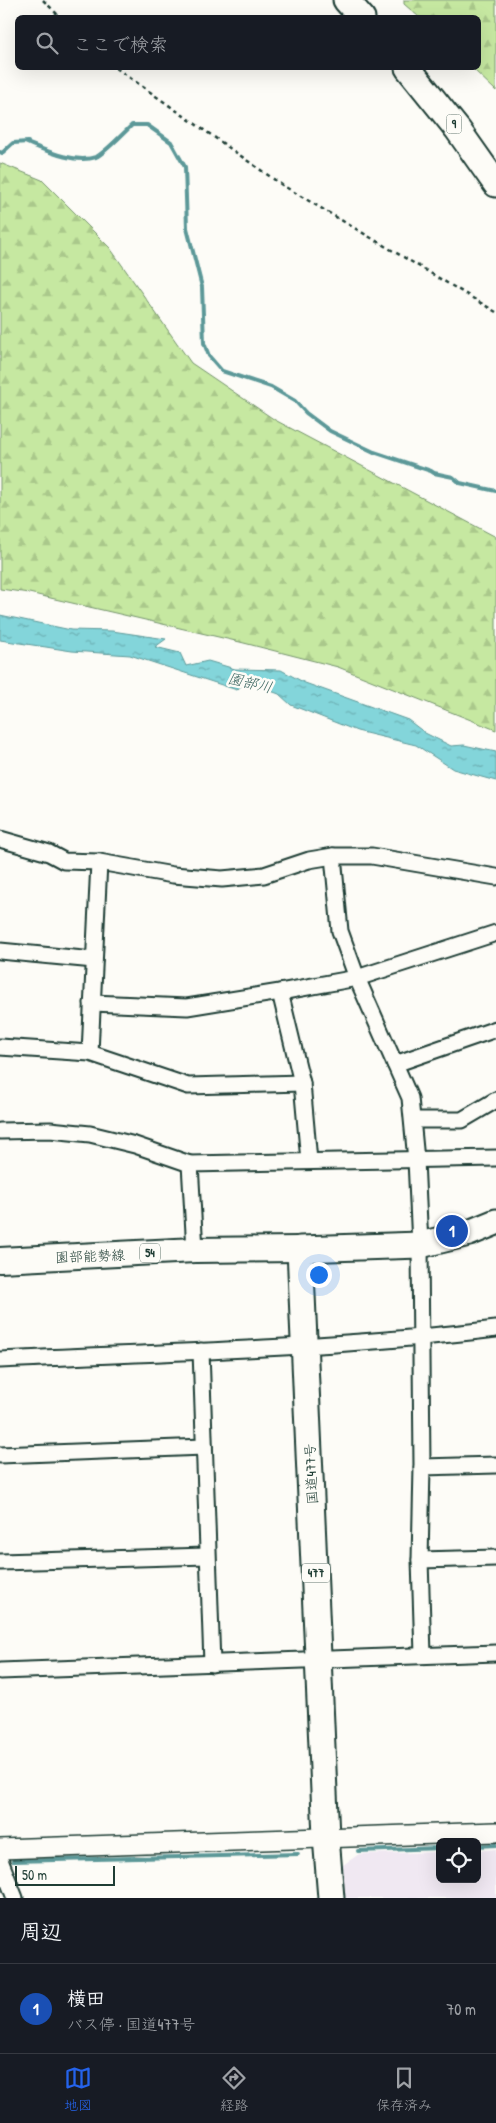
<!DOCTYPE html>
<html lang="ja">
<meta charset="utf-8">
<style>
:root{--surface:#171b24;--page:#242831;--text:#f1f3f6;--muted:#9ea1a6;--line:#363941;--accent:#2563eb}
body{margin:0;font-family:"Patrick Hand","Klee One",sans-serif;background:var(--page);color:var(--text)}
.controls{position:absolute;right:15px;bottom:15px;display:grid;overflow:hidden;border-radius:8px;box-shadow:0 5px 20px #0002}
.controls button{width:45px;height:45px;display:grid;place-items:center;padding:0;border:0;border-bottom:1px solid var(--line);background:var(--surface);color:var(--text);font:25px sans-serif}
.scale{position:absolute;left:15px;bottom:12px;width:100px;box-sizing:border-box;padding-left:5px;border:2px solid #1f3d34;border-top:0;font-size:14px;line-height:18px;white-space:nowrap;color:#1f3d34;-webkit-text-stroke:4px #fdfcf7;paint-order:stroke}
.you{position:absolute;left:318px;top:1274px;width:18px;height:18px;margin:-12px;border:4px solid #fff;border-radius:50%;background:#1a73e8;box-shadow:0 0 0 8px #1a73e833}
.badge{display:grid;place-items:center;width:32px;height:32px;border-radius:50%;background:var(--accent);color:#fff;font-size:16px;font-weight:700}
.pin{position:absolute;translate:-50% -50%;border:2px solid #fff;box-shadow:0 1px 5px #0006}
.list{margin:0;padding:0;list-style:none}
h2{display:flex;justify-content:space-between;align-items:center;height:65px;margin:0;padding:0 20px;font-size:21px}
h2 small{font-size:16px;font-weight:400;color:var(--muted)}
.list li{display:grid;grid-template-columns:32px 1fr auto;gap:15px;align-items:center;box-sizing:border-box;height:90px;padding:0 20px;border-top:1px solid var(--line)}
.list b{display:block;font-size:19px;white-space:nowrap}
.list p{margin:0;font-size:16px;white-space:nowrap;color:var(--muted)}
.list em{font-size:16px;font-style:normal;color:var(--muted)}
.icon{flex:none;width:28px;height:28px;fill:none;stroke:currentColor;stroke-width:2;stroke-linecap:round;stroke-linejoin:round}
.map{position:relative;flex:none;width:496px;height:1898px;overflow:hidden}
.search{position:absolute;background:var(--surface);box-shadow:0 5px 20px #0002;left:15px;right:15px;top:15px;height:55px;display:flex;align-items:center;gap:12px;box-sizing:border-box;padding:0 18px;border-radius:8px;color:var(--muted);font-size:19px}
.sheet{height:155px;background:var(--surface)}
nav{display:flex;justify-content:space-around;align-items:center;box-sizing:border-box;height:70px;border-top:1px solid var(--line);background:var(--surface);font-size:14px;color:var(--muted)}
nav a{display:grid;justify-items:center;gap:2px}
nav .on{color:var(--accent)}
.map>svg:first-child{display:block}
.built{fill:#f0e8f2}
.forest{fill:url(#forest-firs);stroke:#72926a}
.water{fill:url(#water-ripples);stroke:#5b9898}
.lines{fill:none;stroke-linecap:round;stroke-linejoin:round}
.stream{stroke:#5b9898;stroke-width:4}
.minor-casing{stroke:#1f3d34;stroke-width:19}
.tertiary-casing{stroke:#1f3d34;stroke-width:22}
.primary-casing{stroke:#1f3d34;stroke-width:28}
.trunk-casing{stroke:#1f3d34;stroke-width:29}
.path{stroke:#1f3d34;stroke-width:2.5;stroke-dasharray:4 4;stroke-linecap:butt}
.minor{stroke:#fdfcf7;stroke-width:15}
.tertiary{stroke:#fdfcf7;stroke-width:19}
.primary{stroke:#fdfcf7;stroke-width:24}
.trunk{stroke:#fdfcf7;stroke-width:25}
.labels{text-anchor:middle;stroke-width:5;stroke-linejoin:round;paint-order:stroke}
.shield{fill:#fdfcf7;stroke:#62766e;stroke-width:1}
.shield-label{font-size:12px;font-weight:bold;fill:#1f3d34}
.street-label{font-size:14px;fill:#1f3d34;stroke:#fdfcf7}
.water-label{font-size:15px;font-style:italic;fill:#38635e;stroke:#fdfcf7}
</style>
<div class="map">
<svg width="496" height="1898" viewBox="0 0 496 1898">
<defs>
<pattern id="forest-firs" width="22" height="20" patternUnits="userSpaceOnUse" patternTransform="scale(1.25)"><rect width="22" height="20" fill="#c6e8a1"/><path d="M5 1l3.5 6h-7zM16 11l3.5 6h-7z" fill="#aac88b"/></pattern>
<pattern id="water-ripples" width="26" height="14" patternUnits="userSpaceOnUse" patternTransform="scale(1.25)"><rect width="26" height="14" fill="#83d5da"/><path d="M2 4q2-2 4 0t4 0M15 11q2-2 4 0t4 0" fill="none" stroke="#6baeb2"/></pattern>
</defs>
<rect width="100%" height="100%" fill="#fdfcf7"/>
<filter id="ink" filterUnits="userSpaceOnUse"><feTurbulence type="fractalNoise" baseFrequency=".02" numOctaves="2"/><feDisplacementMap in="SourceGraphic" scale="10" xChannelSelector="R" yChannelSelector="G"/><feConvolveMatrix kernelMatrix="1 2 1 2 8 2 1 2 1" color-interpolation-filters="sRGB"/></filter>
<g filter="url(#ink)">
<path class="built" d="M496,1849V1898H345L343,1865L359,1854L440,1852V1879H477V1851Z"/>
<g class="forest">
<path d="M404,0H496V91L472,68H478V18L419,17L404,4Z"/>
<path d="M0,163L42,180L110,248L191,363L275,420L496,537V730L338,667L240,642L29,593L0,589Z"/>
</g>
<path class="water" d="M0,615L71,630L112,631L166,639L155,647L180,653L186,666L208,661L235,669L281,670L305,683L408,720L425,733L451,746L464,745L496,752V781L453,769L416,745L357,731L291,705L279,694L252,684L241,686L237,690L130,655L72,651L0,640Z"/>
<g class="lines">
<g class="stream">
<path d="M0,152L2,153L13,143L28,142L27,143C47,151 75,164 96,157C103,154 125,132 132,125H147L171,142L185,167L187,228L202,287L204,343L209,356L222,371L271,387L295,401L306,413L330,431L374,452L431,471L434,473L453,477L460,483L496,491"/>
<path d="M477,1846L496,1845"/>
<path d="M358,1851L440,1848"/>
<path d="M13,1861L298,1854"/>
</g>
<g class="minor-casing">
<g id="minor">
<path d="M0,839L49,853L64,861L99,862L173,875L222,879L264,875L309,860L333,856H372L496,877"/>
<path d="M333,856L340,931L357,978L410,1098L416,1160L420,1245L422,1467L420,1560L423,1655"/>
<path d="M0,951L94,960"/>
<path d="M280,992L302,1083L309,1161"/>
<path d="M92,1003L187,1007L280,992L357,978L496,933"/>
<path d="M0,1047L90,1053L188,1086L302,1083"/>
<path d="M90,1053L99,862"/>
<path d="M395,1064L496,1029"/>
<path d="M413,1120H462L496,1100"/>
<path d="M0,1131L50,1130L90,1134L135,1145L190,1164L496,1158"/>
<path d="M190,1164L195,1250"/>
<path d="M201,1351L212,1664"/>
<path d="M0,1360C165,1352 332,1349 496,1329"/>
<path d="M0,1455L204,1447"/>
<path d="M422,1467L496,1465"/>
<path d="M420,1560L496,1558"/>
<path d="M0,1562L207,1556"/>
<path d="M0,1671L496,1653"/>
<path d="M0,1860L15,1898"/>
</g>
</g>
<g class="tertiary-casing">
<path id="tertiary" d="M0,1849L496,1832"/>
</g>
<g class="primary-casing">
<path id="primary" d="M0,1260L195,1250L300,1249"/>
</g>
<g class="trunk-casing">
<g id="trunk">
<path d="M346,0L362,18"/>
<path d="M408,68L458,130L496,184"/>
<path d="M331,1898L326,1837L300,1249L420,1245L469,1233L496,1222"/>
</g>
</g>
<g class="path">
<path d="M43,0L61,18"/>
<path d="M116,68L282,185L496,312"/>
</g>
<use href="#minor" class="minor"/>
<use href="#tertiary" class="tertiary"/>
<use href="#primary" class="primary"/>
<use href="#trunk" class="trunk"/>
</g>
</g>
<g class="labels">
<g class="shield">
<rect x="446.5" y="114.5" width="15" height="19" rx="4"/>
<rect x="140" y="1243.5" width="20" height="19" rx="4"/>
<rect x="302" y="1563.5" width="28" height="19" rx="4"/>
</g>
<g class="shield-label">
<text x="454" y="128">9</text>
<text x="150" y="1257">54</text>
<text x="316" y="1577">477</text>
</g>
<g class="street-label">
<text transform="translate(90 1256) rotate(-2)" y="5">園部能勢線</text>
<text transform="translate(311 1474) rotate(-93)" y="5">国道477号</text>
</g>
<g class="water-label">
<text transform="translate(250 683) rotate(13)" y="5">園部川</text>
</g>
</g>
</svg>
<div class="controls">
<button><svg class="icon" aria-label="locate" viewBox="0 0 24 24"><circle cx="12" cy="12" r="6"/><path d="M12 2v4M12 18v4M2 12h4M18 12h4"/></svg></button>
</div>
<div class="scale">50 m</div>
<div class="you"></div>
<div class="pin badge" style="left:452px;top:1231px;background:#1a4fb4">1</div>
<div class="search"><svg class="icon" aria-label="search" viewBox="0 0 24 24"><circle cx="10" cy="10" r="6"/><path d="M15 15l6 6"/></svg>ここで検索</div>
</div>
<section class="sheet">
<h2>周辺<small></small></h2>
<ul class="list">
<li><span class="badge" style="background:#1a4fb4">1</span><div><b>横田</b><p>バス停 · 国道477号</p></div><em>70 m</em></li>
</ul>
</section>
<nav>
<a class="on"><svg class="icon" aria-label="map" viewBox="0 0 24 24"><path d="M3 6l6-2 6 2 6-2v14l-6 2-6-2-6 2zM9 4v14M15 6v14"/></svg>地図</a>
<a><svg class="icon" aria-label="directions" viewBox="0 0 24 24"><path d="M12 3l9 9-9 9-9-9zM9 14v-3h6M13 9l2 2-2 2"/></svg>経路</a>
<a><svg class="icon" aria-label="saved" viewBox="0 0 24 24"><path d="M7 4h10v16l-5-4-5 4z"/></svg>保存済み</a>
</nav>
